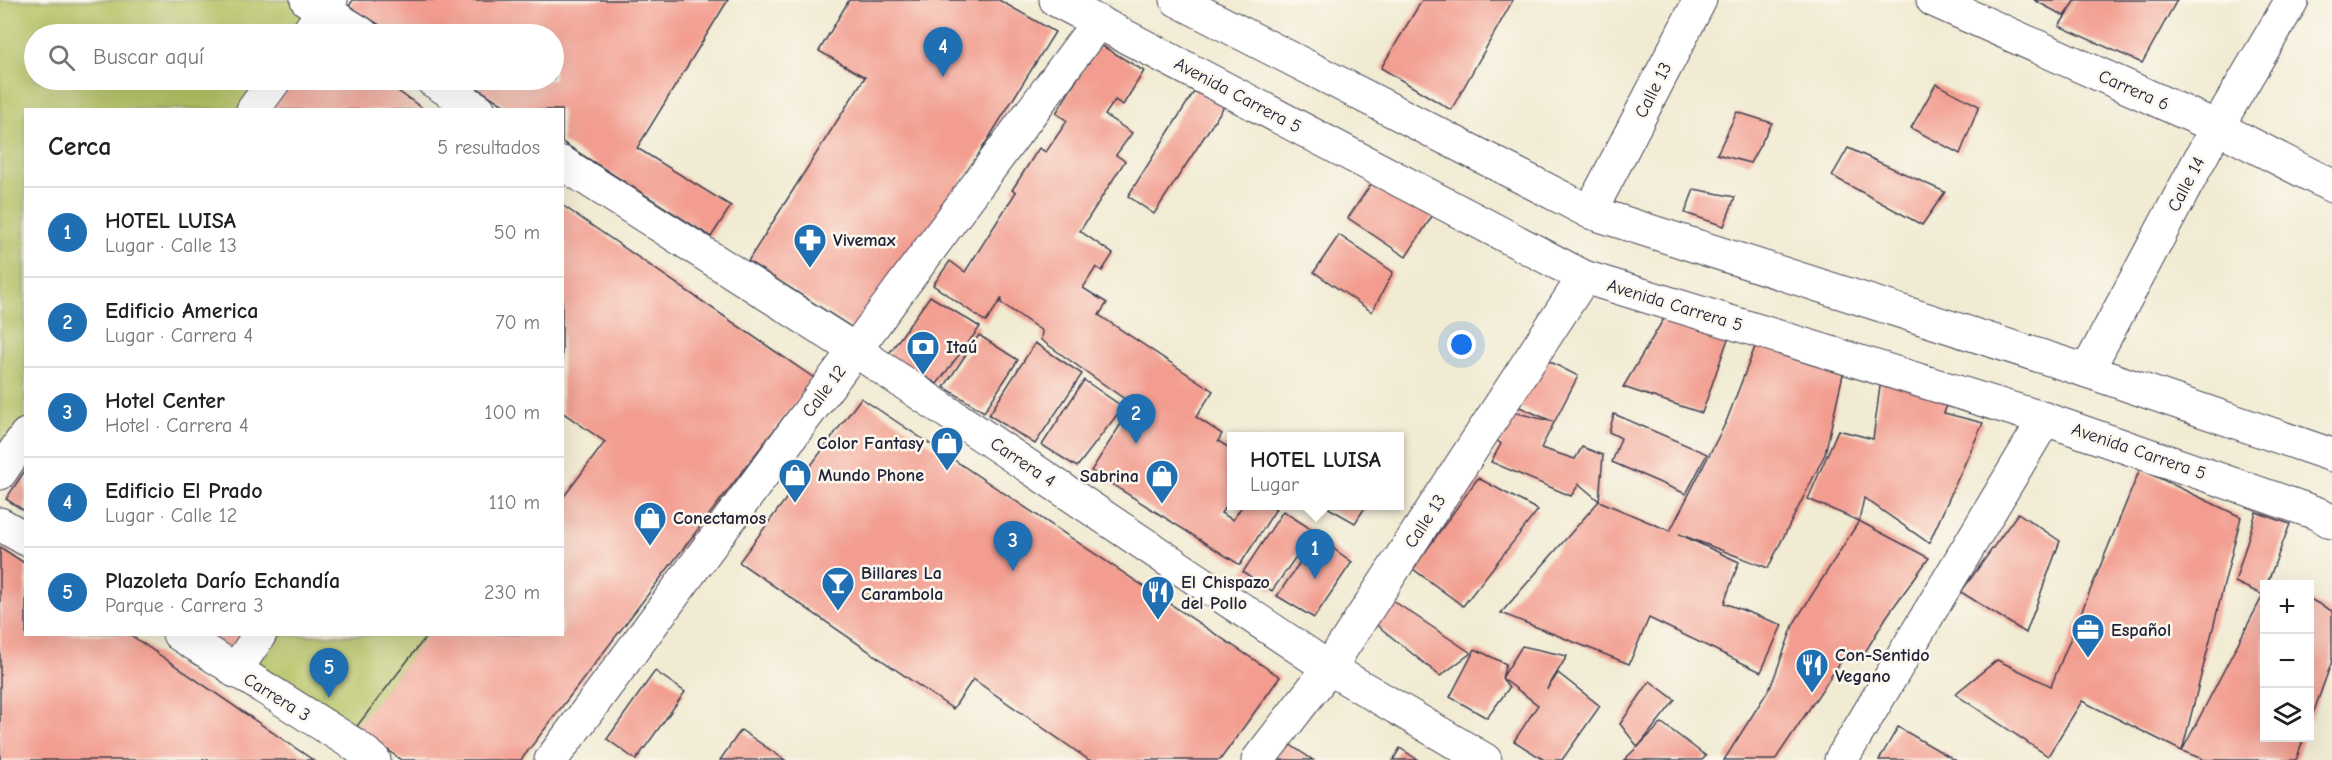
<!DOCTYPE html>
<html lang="es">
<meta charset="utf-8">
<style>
:root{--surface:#fff;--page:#f6f6f6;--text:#202124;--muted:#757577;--line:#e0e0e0;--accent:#1f6fb2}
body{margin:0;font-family:"Comic Neue",sans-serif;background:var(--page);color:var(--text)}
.controls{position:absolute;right:18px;bottom:18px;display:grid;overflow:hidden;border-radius:0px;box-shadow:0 6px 24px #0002}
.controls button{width:54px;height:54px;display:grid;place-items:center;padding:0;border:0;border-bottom:2px solid var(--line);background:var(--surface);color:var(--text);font:30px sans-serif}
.you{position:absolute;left:1462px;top:345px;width:21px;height:21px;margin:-15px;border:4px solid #fff;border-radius:50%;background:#1a73e8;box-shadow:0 0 0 9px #1a73e833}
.badge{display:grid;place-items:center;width:39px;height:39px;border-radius:50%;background:var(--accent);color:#fff;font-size:20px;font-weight:700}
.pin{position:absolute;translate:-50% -50px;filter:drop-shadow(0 2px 3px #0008)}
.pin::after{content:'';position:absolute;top:32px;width:21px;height:18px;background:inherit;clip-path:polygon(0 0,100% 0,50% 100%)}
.popup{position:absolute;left:1227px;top:432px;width:177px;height:78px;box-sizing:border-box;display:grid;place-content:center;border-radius:0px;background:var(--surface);filter:drop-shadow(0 2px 4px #0005);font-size:20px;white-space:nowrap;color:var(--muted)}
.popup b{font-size:22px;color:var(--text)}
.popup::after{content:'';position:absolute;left:50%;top:100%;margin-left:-12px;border:12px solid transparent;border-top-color:var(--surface)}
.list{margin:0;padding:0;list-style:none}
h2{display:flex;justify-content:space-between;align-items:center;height:78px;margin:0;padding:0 24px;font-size:26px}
h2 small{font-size:20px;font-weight:400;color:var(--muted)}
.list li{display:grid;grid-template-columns:39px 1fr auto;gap:18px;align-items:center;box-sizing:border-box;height:90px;padding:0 24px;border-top:2px solid var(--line)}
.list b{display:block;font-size:22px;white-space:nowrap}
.list p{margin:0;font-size:20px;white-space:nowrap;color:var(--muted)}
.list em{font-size:20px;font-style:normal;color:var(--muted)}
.icon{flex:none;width:33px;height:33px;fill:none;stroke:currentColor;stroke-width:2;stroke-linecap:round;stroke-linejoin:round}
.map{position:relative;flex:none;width:2332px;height:760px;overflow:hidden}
.search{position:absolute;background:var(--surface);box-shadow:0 6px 24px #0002;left:24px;top:24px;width:540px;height:66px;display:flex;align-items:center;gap:15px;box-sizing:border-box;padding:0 21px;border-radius:33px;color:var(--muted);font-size:22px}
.panel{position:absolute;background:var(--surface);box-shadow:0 6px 24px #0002;left:24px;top:108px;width:540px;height:528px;border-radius:0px}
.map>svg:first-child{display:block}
.green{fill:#b6c365;stroke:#6c7250;stroke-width:1.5}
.building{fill:#f29d8f}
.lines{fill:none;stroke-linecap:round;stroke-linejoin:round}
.minor-casing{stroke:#414052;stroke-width:35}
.major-casing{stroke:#414052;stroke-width:35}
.minor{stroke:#fff;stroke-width:33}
.major{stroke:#fff;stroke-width:33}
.labels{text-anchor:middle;stroke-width:5;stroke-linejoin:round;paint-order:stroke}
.street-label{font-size:18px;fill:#22223b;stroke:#fbf7ec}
.poi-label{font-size:18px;font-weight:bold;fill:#22223b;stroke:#fbf7ec;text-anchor:start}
</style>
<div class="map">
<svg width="2332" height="760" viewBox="0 0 2332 760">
<rect width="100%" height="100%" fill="#fbf7ec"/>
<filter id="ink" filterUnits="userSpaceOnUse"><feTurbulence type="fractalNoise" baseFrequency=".0167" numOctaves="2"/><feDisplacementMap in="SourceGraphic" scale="12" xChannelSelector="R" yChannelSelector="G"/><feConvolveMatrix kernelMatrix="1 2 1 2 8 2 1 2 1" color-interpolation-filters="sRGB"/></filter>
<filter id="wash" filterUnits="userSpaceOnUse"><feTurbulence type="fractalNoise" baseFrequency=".008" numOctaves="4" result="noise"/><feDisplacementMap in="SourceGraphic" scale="24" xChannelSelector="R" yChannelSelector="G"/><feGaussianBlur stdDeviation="1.35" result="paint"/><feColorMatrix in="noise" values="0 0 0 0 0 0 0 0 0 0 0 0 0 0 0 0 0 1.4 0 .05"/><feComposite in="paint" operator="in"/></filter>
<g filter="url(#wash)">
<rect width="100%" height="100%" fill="#f1ebd3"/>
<g class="green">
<path d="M0,0H307L308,34H34V80H276L255,109L26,110L25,437L0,474Z"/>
<path d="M260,635H428L358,726L355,745L235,671Z"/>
</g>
<g id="blocks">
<g class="building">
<path d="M353,0H728L637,148L731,206L711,237L562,142V110H511L465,80H554V34H394L349,6Z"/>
<path d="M849,0H999L1055,32L865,336L748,261L865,77L819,51Z"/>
<path d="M1422,0H1513L1451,110L1381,68Z"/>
<path d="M2034,0H2075L2064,16Z"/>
<path d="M2076,0H2177L2142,63L2059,26Z"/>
<path d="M1099,44L1144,71L1123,105L1115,100L1105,115L1132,133L1116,155L1125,161L1080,231L1113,254L1102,271L1096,267L1083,288L1107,303L1099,315L1213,391L1196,417L1222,434L1218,441L1231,449V499L1221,513L1233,520L1242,506H1271L1276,509L1240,565L1091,471L1133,405L1041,340L1042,331L1001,303L1002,298L986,322L933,285L950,261L965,272L1016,192L1012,190L1039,148L1046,152L1067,121L1056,113Z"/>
<path d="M292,80H382L425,110H271Z"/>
<path d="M1936,84L1979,106L1960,154L1911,128Z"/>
<path d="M1197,87L1225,105L1154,214L1128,196Z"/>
<path d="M1737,112L1772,123L1750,163L1717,154Z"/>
<path d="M1848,148L1945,192L1922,225L1832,176Z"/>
<path d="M1371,184L1434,213L1406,257L1348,218Z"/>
<path d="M1694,189L1735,197L1724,226L1685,213Z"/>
<path d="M562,205L814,378L521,760H401L357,726L428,634H562V499L605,442L562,412Z"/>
<path d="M1339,235L1393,272L1372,312L1314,272Z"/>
<path d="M930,296L980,327L937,384L888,355Z"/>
<path d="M1669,310L1730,333L1702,413L1623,387Z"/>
<path d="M979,335L1018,360L984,412L944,387Z"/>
<path d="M1757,342L1845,365L1825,454L1768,568L1679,534L1739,562L1724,603L1782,625L1761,672L1649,618L1629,664L1501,613L1599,501L1670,531L1726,422Z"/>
<path d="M1035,343L1082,374L1035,444L989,415Z"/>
<path d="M1543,358L1578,376L1541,448L1575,459L1582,447L1603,455L1599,501L1579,484L1571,496L1491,462L1501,444L1491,435L1505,410L1554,422L1508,402Z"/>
<path d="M1881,379L1950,398L1944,413L1983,423L1929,543L1864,498L1859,521L1808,499L1838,430L1873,439Z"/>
<path d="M1084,380L1123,407L1077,467L1042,445Z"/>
<path d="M861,398L1280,677L1220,760H1089L973,679L953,709L739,562Z"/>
<path d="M1614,414L1707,454L1686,494L1612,462L1621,438L1609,432Z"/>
<path d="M26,469V512L6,499Z"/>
<path d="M2140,469L2241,517L2182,751L2263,595L2235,582L2256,512L2290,524L2267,584H2264V738H2304L2296,760H2205L2182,751L2082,701L2048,756L1955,694L1997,660L2051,686Z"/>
<path d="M1478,478L1538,510L1463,606L1413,569Z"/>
<path d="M1325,506H1366L1355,523Z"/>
<path d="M1283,511L1314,531L1272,591L1243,572Z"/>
<path d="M2018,513L2060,541L2026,633L1961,592Z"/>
<path d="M1859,521L1929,558L1887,616L1861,659L1848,651L1775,760H1724L1771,686L1794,623Z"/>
<path d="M1317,537L1352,562L1314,618L1277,596Z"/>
<path d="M0,547L26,564V634H129L313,760H0Z"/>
<path d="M2310,599L2332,611V661L2310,722Z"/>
<path d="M1392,600L1471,653L1440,676L1373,622Z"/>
<path d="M208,634H244L232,651Z"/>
<path d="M1522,646L1567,656L1547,689L1558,673L1600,706L1562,760H1544L1514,741L1538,705L1502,678L1509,688L1487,718L1450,697L1475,649L1506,664L1502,678Z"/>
<path d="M655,671L685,692L636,760L607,739Z"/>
<path d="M1650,681L1675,700L1638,747L1620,724Z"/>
<path d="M1662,723L1706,756L1702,760H1624Z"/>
<path d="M1898,727L1955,760H1879Z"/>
<path d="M741,730L785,760H720Z"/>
<path d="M1283,740L1313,760H1275Z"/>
<path d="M1400,748L1418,760H1393Z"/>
</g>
</g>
</g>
<g filter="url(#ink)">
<use href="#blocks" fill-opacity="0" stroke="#414052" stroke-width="1.5"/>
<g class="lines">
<g class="minor-casing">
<g id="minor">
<path d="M307,0L362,34"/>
<path d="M1933,0L2217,127L2332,186"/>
<path d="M432,80L479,110"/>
<path d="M562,163L855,350L1329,668L1485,760"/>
<path d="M1590,212L1700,0"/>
<path d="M2087,371L2217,127L2292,0"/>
<path d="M0,524L26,539"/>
<path d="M179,634L355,745L374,760"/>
<path d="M235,671L260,634"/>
<path d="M551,760L1098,22"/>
<path d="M1258,760L1329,668L1584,277"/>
<path d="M1841,760L2045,419"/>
</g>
</g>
<g class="major-casing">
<g id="major">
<path d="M1056,0L1584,277L2045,419L2316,513L2332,522"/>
<path d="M1177,0L1590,212L2087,371L2332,455"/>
<path d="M307,34L331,0"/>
<path d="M253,110L275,80"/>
<path d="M0,473L26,435"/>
</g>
</g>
<use href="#minor" class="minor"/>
<use href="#major" class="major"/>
</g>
</g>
<defs>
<g id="pharmacy-pin" transform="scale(1.725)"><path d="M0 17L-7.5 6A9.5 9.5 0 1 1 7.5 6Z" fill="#1f6fb2" stroke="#fbf7ec"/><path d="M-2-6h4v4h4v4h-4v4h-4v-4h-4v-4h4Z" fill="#fff"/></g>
<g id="bank-pin" transform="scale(1.725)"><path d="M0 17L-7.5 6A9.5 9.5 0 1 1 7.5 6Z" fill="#1f6fb2" stroke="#fbf7ec"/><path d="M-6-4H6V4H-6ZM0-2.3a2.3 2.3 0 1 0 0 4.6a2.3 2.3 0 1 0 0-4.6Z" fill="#fff"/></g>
<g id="shop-pin" transform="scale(1.725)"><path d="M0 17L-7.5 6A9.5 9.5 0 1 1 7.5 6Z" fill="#1f6fb2" stroke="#fbf7ec"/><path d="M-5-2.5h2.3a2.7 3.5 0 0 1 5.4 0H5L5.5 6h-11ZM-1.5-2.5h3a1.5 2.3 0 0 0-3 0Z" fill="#fff"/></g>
<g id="bar-pin" transform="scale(1.725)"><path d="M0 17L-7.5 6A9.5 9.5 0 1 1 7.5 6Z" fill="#1f6fb2" stroke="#fbf7ec"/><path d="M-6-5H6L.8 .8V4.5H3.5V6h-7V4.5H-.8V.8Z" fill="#fff"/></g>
<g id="restaurant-pin" transform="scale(1.725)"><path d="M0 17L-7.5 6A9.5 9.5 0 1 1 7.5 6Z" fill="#1f6fb2" stroke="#fbf7ec"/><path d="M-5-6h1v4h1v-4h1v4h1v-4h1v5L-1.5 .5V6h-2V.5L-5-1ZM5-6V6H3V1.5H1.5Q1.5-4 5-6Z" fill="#fff"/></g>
<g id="office-pin" transform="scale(1.725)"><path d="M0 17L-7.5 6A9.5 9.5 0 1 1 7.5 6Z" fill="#1f6fb2" stroke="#fbf7ec"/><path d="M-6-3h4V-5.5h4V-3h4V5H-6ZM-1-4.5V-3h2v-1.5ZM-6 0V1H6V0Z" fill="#fff"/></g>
</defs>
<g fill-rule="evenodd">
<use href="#pharmacy-pin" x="810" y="240"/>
<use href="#bank-pin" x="923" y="347"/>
<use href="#shop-pin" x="947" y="443"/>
<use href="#shop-pin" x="795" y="475"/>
<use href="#shop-pin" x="1162" y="476"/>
<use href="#shop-pin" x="650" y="518"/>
<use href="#bar-pin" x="838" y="583"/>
<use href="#restaurant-pin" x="1158" y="592"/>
<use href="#office-pin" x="2088" y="630"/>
<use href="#restaurant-pin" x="1812" y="665"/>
</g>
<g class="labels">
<g class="street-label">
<text transform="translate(1653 90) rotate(-63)" y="6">Calle 13</text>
<text transform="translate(2134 90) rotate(24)" y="6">Carrera 6</text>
<text transform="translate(1238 95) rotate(28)" y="6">Avenida Carrera 5</text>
<text transform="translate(2186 184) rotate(-62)" y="6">Calle 14</text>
<text transform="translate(1675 305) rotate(17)" y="6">Avenida Carrera 5</text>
<text transform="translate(824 391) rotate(-53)" y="6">Calle 12</text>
<text transform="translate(2139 451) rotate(19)" y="6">Avenida Carrera 5</text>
<text transform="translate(1023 462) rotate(34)" y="6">Carrera 4</text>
<text transform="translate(1425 521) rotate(-57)" y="6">Calle 13</text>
<text transform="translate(277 697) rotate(32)" y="6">Carrera 3</text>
</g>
<g class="poi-label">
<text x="833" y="246">Vivemax</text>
<text x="946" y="353">Itaú</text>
<text x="924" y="449" text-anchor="end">Color Fantasy</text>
<text x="818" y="481">Mundo Phone</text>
<text x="1139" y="482" text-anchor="end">Sabrina</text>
<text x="673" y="524">Conectamos</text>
<text x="861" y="579">Billares La<tspan x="861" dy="21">Carambola</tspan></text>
<text x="1181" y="588">El Chispazo<tspan x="1181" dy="21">del Pollo</tspan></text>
<text x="2111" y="636">Español</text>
<text x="1835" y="661">Con-Sentido<tspan x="1835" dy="21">Vegano</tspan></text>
</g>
</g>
</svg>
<div class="controls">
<button>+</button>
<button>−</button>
<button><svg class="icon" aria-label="layers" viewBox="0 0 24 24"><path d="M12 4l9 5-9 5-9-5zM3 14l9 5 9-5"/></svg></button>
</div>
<div class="you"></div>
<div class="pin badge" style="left:1315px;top:579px">1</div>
<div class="popup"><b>HOTEL LUISA</b>Lugar</div>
<div class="pin badge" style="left:1136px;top:444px">2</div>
<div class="pin badge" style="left:1013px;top:571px">3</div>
<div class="pin badge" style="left:943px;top:77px">4</div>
<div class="pin badge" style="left:329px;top:698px">5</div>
<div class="search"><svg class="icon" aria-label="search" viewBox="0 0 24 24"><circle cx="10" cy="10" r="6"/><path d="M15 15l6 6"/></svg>Buscar aquí</div>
<section class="panel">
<h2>Cerca<small>5 resultados</small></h2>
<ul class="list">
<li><span class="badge">1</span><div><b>HOTEL LUISA</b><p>Lugar · Calle 13</p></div><em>50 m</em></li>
<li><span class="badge">2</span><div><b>Edificio America</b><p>Lugar · Carrera 4</p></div><em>70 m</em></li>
<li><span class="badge">3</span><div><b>Hotel Center</b><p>Hotel · Carrera 4</p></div><em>100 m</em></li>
<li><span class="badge">4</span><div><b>Edificio El Prado</b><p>Lugar · Calle 12</p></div><em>110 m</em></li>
<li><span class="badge">5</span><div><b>Plazoleta Darío Echandía</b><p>Parque · Carrera 3</p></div><em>230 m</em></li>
</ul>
</section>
</div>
